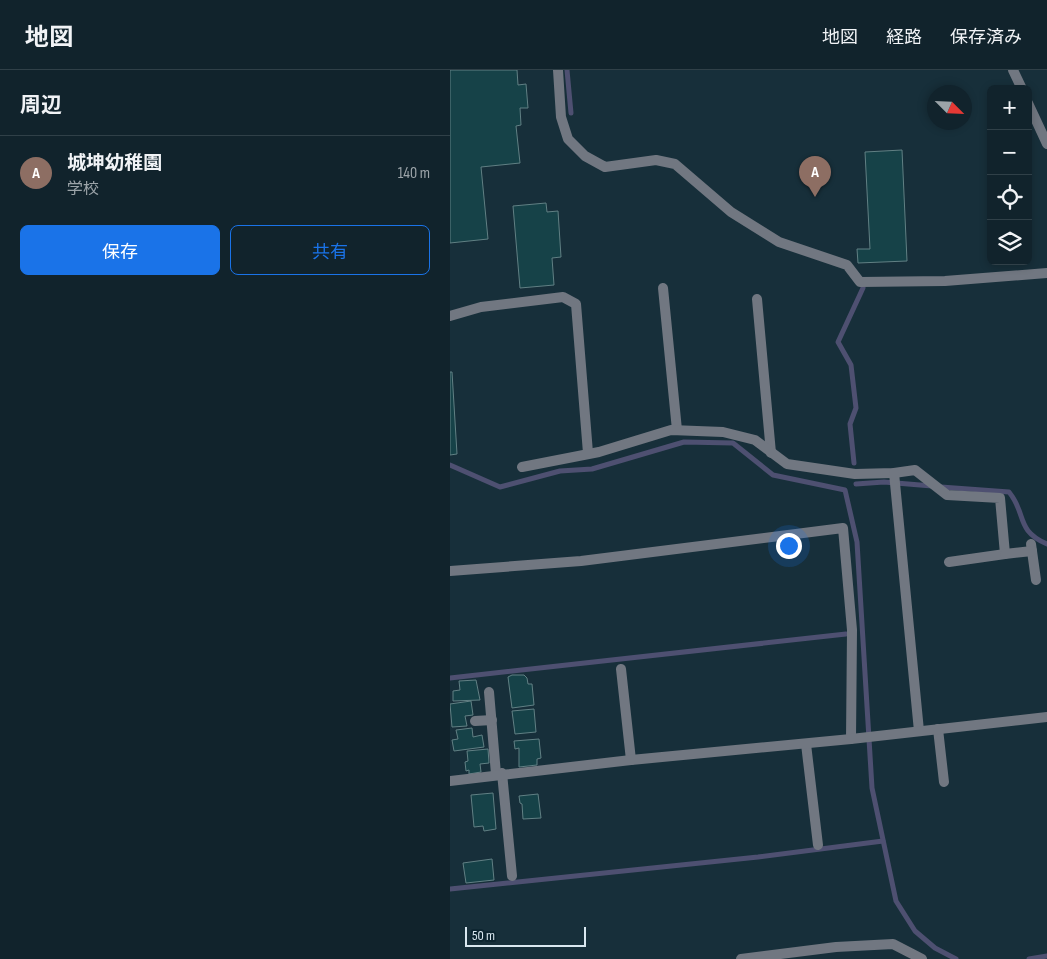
<!DOCTYPE html>
<html lang="ja">
<meta charset="utf-8">
<style>
:root{--surface:#11232c;--page:#1e2f38;--text:#f1f3f6;--muted:#9ca4a9;--line:#304048;--accent:#1a73e8}
body{margin:0;font-family:"Sofia Sans Condensed","Noto Sans JP",sans-serif;background:var(--page);color:var(--text)}
.controls{position:absolute;right:15px;top:15px;display:grid;overflow:hidden;border-radius:8px;box-shadow:0 2px 8px #0003}
.controls button{width:45px;height:45px;display:grid;place-items:center;padding:0;border:0;border-bottom:1px solid var(--line);background:var(--surface);color:var(--text);font:25px sans-serif}
.compass{position:absolute;left:477px;top:15px;width:45px;height:45px;border-radius:50%;background:var(--surface);box-shadow:0 2px 8px #0003;rotate:114deg}
.scale{position:absolute;left:15px;bottom:12px;width:121px;box-sizing:border-box;padding-left:5px;border:2px solid #d9e7ef;border-top:0;font-size:14px;line-height:18px;white-space:nowrap;color:#d9e7ef;-webkit-text-stroke:4px #0d2530;paint-order:stroke}
.you{position:absolute;left:338px;top:475px;width:18px;height:18px;margin:-12px;border:4px solid #fff;border-radius:50%;background:#1a73e8;box-shadow:0 0 0 8px #1a73e833}
.badge{display:grid;place-items:center;width:32px;height:32px;border-radius:50%;background:var(--accent);color:#fff;font-size:16px;font-weight:700}
.pin{position:absolute;translate:-50% -41px;filter:drop-shadow(0 1px 2px #0008)}
.pin::after{content:'';position:absolute;top:26px;width:18px;height:15px;background:inherit;clip-path:polygon(0 0,100% 0,50% 100%)}
.list{margin:0;padding:0;list-style:none}
h2{display:flex;justify-content:space-between;align-items:center;height:65px;margin:0;padding:0 20px;font-size:21px}
h2 small{font-size:16px;font-weight:400;color:var(--muted)}
.list li{display:grid;grid-template-columns:32px 1fr auto;gap:15px;align-items:center;box-sizing:border-box;height:75px;padding:0 20px;border-top:1px solid var(--line)}
.list b{display:block;font-size:19px;white-space:nowrap}
.list p{margin:0;font-size:16px;white-space:nowrap;color:var(--muted)}
.list em{font-size:16px;font-style:normal;color:var(--muted)}
.actions{display:flex;gap:10px;padding:15px 20px}
.actions a{flex:1;padding:11px 0;border:1px solid var(--accent);border-radius:8px;text-align:center;font-size:18px;color:var(--accent)}
.actions .main{background:var(--accent);color:#fff}
.icon{flex:none;width:28px;height:28px;fill:none;stroke:currentColor;stroke-width:2;stroke-linecap:round;stroke-linejoin:round}
.map{position:relative;flex:none;width:597px;height:889px;overflow:hidden}
header{display:flex;align-items:center;gap:30px;box-sizing:border-box;height:70px;padding:0 25px;background:var(--surface);border-bottom:1px solid var(--line)}
header strong{font-size:24px}
nav{display:flex;gap:28px;margin-inline-start:auto;font-size:18px}
main{display:flex}
aside{flex:1;background:var(--surface)}
.map>svg:first-child{display:block}
.lines{fill:none;stroke-linecap:round;stroke-linejoin:round}
.stream{stroke:#4e5071;stroke-width:5}
.building{fill:#164248;stroke:#618084}
.minor{stroke:#717781;stroke-width:10}
</style>
<header>
<strong>地図</strong>
<nav><a>地図</a><a>経路</a><a>保存済み</a></nav>
</header>
<main>
<aside>
<h2>周辺<small></small></h2>
<ul class="list">
<li><span class="badge" style="background:#8d6e63">A</span><div><b>城坤幼稚園</b><p>学校</p></div><em>140 m</em></li>
</ul>
<div class="actions"><a class="main">保存</a><a>共有</a></div>
</aside>
<div class="map">
<svg width="597" height="889" viewBox="0 0 597 889">
<rect width="100%" height="100%" fill="#172f3a"/>
<g class="lines">
<g class="stream">
<path d="M117,0L121,43"/>
<path d="M404,393L400,354L406,338L401,295L388,272L413,218"/>
<path d="M0,395L50,417L110,401L142,399L234,372L283,373L323,405L395,420L407,472L422,718L446,831L465,861L485,878L506,889"/>
<path d="M406,414L434,412L482,416"/>
<path d="M491,417L559,422C577,444 565,460 597,474"/>
<path d="M0,608L396,564"/>
<path d="M0,819L308,787L433,771"/>
<path d="M579,889L597,886"/>
</g>
</g>
<g class="building">
<path d="M0,0H67L68,15L76,14L78,38H70L71,55L66,56L70,93L31,97L38,169L0,173Z"/>
<path d="M452,80L457,191L408,193L407,179H420L415,82Z"/>
<path d="M96,133L97,142L108,141L111,187L102,188L104,215L70,218L63,136Z"/>
<path d="M0,302H2L7,384L0,385Z"/>
<path d="M62,605H74L77,608L78,614H82L84,635L62,638L58,607Z"/>
<path d="M26,610L30,630L3,631V621L10,620L9,611Z"/>
<path d="M21,631L23,645L15,646L17,656L2,657L0,634Z"/>
<path d="M84,639L86,662L65,664L62,641Z"/>
<path d="M22,658L23,667L32,665L34,677L4,681L2,670L8,669L6,660Z"/>
<path d="M89,669L91,688L87,689V695L69,697V678L65,679L64,671Z"/>
<path d="M38,679L39,693L30,694L31,702L19,704V700L16,701L15,692L18,691L17,681Z"/>
<path d="M43,723L46,759L34,761L33,756L24,757L21,725Z"/>
<path d="M88,724L91,748L73,749L72,734L70,733L69,726Z"/>
<path d="M42,789L44,810L16,813L13,793Z"/>
</g>
<g class="lines">
<g class="minor">
<path d="M108,0L111,47L118,69L135,86L155,97L206,90L225,94L281,142L329,172L397,195L410,212L495,211L597,203"/>
<path d="M563,0L572,19"/>
<path d="M578,33L597,74"/>
<path d="M213,218L227,360"/>
<path d="M307,229L321,383"/>
<path d="M0,246L31,237L113,227L126,234L138,383"/>
<path d="M72,397L149,382L221,360L273,362L305,370L337,394L405,404L444,403L465,400L497,425L550,428L555,484L499,492"/>
<path d="M444,403L469,661"/>
<path d="M581,474L586,510"/>
<path d="M555,484L582,481"/>
<path d="M0,501L131,491L393,458L402,560L401,669"/>
<path d="M171,599L181,690"/>
<path d="M39,622L46,704"/>
<path d="M25,651L42,650"/>
<path d="M488,659L494,712"/>
<path d="M356,674L368,775"/>
<path d="M52,703L62,806"/>
<path d="M0,711L181,690L401,669L597,647"/>
<path d="M291,889L386,877L443,874L472,889"/>
</g>
</g>
</svg>
<div class="controls">
<button>+</button>
<button>−</button>
<button><svg class="icon" aria-label="locate" viewBox="0 0 24 24"><circle cx="12" cy="12" r="6"/><path d="M12 2v4M12 18v4M2 12h4M18 12h4"/></svg></button>
<button><svg class="icon" aria-label="layers" viewBox="0 0 24 24"><path d="M12 4l9 5-9 5-9-5zM3 14l9 5 9-5"/></svg></button>
</div>
<svg class="compass" viewBox="-18 -18 36 36"><path d="M0-13l5 13h-10z" fill="#e53935"/><path d="M0 13l5-13h-10z" fill="#9ca4a9"/></svg>
<div class="scale">50 m</div>
<div class="you"></div>
<div class="pin badge" style="left:365px;top:127px;background:#8d6e63">A</div>
</div>
</main>
